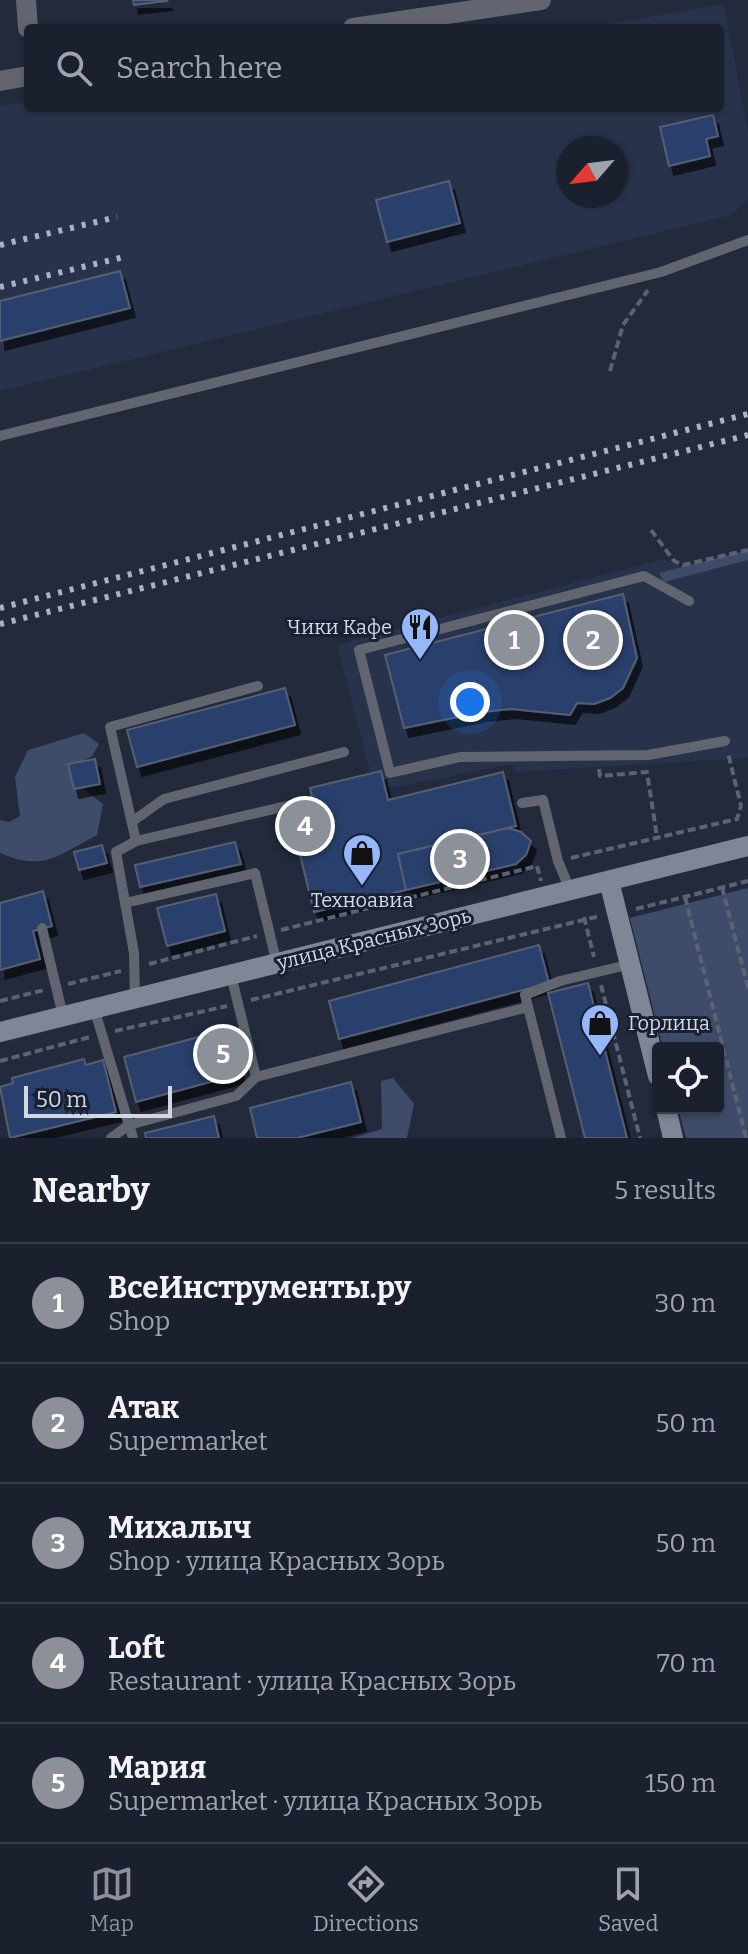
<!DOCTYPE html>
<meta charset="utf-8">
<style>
:root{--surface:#1a202d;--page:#272d39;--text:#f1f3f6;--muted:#9fa3aa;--line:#383e49;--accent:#8c9099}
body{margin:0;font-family:Bitter,serif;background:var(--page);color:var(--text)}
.controls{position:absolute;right:24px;bottom:24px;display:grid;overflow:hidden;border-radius:8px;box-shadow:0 2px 6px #0004}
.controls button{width:72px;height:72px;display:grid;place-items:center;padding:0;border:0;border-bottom:2px solid var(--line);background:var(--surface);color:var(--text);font:40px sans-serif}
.compass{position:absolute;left:556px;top:136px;width:72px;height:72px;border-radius:50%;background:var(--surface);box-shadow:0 2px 6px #0004;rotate:242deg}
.scale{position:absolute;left:24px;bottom:20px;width:148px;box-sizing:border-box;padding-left:8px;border:4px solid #d1d7e3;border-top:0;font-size:22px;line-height:28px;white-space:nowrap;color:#d1d7e3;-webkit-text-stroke:6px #182032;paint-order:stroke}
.you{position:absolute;left:470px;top:702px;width:28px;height:28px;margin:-20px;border:6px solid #fff;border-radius:50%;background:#1a73e8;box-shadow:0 0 0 12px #1a73e833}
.badge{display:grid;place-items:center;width:52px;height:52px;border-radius:50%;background:var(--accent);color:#fff;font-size:26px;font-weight:700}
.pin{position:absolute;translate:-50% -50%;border:4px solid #fff;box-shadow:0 2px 8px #0006}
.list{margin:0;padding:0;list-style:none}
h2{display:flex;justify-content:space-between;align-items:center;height:104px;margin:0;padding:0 32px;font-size:34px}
h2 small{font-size:26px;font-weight:400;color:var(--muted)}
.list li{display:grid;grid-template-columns:52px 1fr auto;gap:24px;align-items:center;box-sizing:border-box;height:120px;padding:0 32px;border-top:2px solid var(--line)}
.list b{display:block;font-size:30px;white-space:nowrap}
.list p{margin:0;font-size:26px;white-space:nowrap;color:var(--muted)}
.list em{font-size:26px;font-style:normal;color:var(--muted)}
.icon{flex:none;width:44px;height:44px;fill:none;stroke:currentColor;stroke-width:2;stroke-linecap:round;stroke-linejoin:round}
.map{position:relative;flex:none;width:748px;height:1138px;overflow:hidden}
.search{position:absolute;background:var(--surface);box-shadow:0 2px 6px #0004;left:24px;right:24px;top:24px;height:88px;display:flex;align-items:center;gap:20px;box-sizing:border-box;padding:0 28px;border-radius:8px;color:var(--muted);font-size:30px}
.sheet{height:704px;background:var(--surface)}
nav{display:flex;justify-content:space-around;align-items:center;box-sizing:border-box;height:112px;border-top:2px solid var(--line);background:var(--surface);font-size:22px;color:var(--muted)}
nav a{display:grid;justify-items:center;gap:4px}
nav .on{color:var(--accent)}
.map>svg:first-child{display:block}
.built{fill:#28334b;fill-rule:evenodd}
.green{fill:#3e4c69}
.building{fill:#2c3f6c;stroke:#555e73;stroke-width:2;filter:url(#shadow)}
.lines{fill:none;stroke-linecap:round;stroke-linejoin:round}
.path{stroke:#5b6272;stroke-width:4;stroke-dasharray:8 4;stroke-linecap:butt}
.lane{stroke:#61656f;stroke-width:10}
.street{stroke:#61656f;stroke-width:20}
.secondary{stroke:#7f8695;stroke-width:20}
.rail{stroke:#acb3c0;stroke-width:6;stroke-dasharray:4 8;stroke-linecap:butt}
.labels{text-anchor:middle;stroke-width:6;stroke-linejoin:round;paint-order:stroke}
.poi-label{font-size:20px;fill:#d1d7e3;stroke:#182032;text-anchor:end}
.street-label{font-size:20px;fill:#d1d7e3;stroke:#182032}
</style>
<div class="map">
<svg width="748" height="1138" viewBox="0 0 748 1138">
<defs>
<filter id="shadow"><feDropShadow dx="5" dy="9" stdDeviation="0" flood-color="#0009"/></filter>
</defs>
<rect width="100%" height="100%" fill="#222a3c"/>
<g class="built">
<path d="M724,4L748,132V198L731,215L0,391V106L28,102V108L103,111L720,108V28H585ZM568,148H616V196H568Z"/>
<path d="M663,559L700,572L748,560V758L516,772L512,764L375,791L337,645Z"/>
</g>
<g class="green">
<path d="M748,550V560L664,582L659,573Z"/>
<path d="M84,733L99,744L92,756L74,765L76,783L103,804L97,835C57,856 44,872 0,853V820L9,822L20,816L15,777L28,750Z"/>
<path d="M748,888V1138H686L678,1108H718V1048H663L630,918Z"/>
<path d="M393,1078L414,1104L407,1138H352L382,1129L381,1081Z"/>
</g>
<g class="building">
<path d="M133,0H166L167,1L134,5Z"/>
<path d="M713,115L718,136L706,139L710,156L669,166L660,127Z"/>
<path d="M449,181L460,223L387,242L376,200Z"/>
<path d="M120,271L130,308L0,341V301Z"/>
<path d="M623,594L637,658L623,688L610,698L594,704L577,703L570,715L511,709L482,712L404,728L385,655Z"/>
<path d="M285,688L295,725L137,767L127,730Z"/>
<path d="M95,759L100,784L74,789L68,764Z"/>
<path d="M381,771L388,800L503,772L516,826L398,854L406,890L314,912L296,838L283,841L280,825L317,817L310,788Z"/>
<path d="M508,828L521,832L531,841L526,855L516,864L406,890L398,854Z"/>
<path d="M235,842L241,864L140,887L135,865Z"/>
<path d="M102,845L107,863L79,870L74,852Z"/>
<path d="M43,891L52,926L33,931L40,959L0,970V903Z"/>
<path d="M216,894L225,931L167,946L157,908Z"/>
<path d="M539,945L549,983L339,1039L329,1001Z"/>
<path d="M588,983L627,1138H585L548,993Z"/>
<path d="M228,1029L240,1074L136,1102L124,1057Z"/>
<path d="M84,1059L86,1065L103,1060L116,1112L10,1138L0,1087L13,1083L12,1078Z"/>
<path d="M351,1082L361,1122L297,1138H257L250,1108Z"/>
<path d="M214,1116L219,1138H146L145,1133Z"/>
</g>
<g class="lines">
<g class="path">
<path d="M610,371L623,325L648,290"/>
<path d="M651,530L674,561L683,565L748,550"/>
<path d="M599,769L600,776L647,772L657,837"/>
<path d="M571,858L737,819L741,806L728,753"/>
<path d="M722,887L748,988"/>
<path d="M685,897L746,1138"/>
<path d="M636,909L748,881"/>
<path d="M584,917L594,957"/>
<path d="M281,930L537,866L541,881"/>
<path d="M149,964L257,936"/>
<path d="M68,984L121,971"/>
<path d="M601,985L640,1138"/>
<path d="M251,1000L600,916"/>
<path d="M0,1001L44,990"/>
<path d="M115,1031L227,1006"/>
<path d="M0,1061L90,1037"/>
</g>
<g class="lane">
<path d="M0,436L661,272L748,240"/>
<path d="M689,601L644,576L359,650L390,773L460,757L648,755L725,741"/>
<path d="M522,803L543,800L558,861L570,890"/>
<path d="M133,821L164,799L344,752"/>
<path d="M136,841L110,727L258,686"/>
<path d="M125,903L255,873L277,964"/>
<path d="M42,928L63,1016"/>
<path d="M231,975L256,1077L528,1007L561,1138"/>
<path d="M135,998L134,953L116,852L136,841L295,804"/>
<path d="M528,1007L525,995L560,981L631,964"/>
<path d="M94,1008L133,1138"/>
<path d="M111,1138L129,1125L236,1096L256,1077"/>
</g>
<g class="street">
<path d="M26,0L28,28"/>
<path d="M353,28L541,0"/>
<path d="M0,81L28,76"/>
</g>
<g class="secondary">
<path d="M609,881L658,1076"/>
<path d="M0,1032L748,846"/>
<path d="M666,1108L673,1138"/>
</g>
<g class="rail">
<path d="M0,245L117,217"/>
<path d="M0,287L128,256"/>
<path d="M0,608L748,414"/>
<path d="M0,624L748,435"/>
</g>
</g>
<defs>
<g id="restaurant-pin" transform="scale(2)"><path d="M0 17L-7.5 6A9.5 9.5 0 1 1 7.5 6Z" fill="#96b6fd" stroke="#182032"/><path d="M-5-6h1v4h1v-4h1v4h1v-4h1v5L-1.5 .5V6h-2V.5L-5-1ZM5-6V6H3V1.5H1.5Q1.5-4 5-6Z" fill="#111"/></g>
<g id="shop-pin" transform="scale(2)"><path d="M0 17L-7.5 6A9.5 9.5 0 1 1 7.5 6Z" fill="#96b6fd" stroke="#182032"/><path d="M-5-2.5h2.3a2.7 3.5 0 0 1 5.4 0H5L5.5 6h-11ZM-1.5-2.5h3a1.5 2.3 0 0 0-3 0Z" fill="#111"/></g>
</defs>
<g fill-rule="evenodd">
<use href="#restaurant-pin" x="420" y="627"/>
<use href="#shop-pin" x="362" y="853"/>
<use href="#shop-pin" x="600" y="1023"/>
</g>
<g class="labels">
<g class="poi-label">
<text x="392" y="634">Чики Кафе</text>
<text x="362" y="907" text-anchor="middle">Техноавиа</text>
<text x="628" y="1030" text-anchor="start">Горлица</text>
</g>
<g class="street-label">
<text transform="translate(374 939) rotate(-14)" y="7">улица Красных Зорь</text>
</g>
</g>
</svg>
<div class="controls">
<button><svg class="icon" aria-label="locate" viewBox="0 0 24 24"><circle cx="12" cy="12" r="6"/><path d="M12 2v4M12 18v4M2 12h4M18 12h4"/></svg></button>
</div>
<svg class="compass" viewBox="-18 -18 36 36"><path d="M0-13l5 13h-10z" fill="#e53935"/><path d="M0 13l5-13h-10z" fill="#9fa3aa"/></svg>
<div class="scale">50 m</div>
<div class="you"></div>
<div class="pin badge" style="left:514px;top:640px">1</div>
<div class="pin badge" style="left:593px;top:640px">2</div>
<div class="pin badge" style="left:460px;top:859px">3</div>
<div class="pin badge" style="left:305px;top:826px">4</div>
<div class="pin badge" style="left:223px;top:1054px">5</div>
<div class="search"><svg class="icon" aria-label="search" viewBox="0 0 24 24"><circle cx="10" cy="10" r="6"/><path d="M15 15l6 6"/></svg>Search here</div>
</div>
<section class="sheet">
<h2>Nearby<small>5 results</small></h2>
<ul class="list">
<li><span class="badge">1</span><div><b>ВсеИнструменты.ру</b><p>Shop</p></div><em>30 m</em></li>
<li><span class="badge">2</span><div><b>Атак</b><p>Supermarket</p></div><em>50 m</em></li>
<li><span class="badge">3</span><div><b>Михалыч</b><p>Shop · улица Красных Зорь</p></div><em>50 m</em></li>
<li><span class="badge">4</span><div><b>Loft</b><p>Restaurant · улица Красных Зорь</p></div><em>70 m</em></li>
<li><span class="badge">5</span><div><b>Мария</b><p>Supermarket · улица Красных Зорь</p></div><em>150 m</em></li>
</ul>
</section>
<nav>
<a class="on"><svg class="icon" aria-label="map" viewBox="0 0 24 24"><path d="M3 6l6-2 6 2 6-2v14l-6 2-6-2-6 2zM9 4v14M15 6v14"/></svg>Map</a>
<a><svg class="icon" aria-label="directions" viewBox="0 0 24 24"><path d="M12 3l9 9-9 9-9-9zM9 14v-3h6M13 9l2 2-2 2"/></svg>Directions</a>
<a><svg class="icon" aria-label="saved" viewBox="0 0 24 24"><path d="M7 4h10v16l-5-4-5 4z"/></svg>Saved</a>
</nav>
